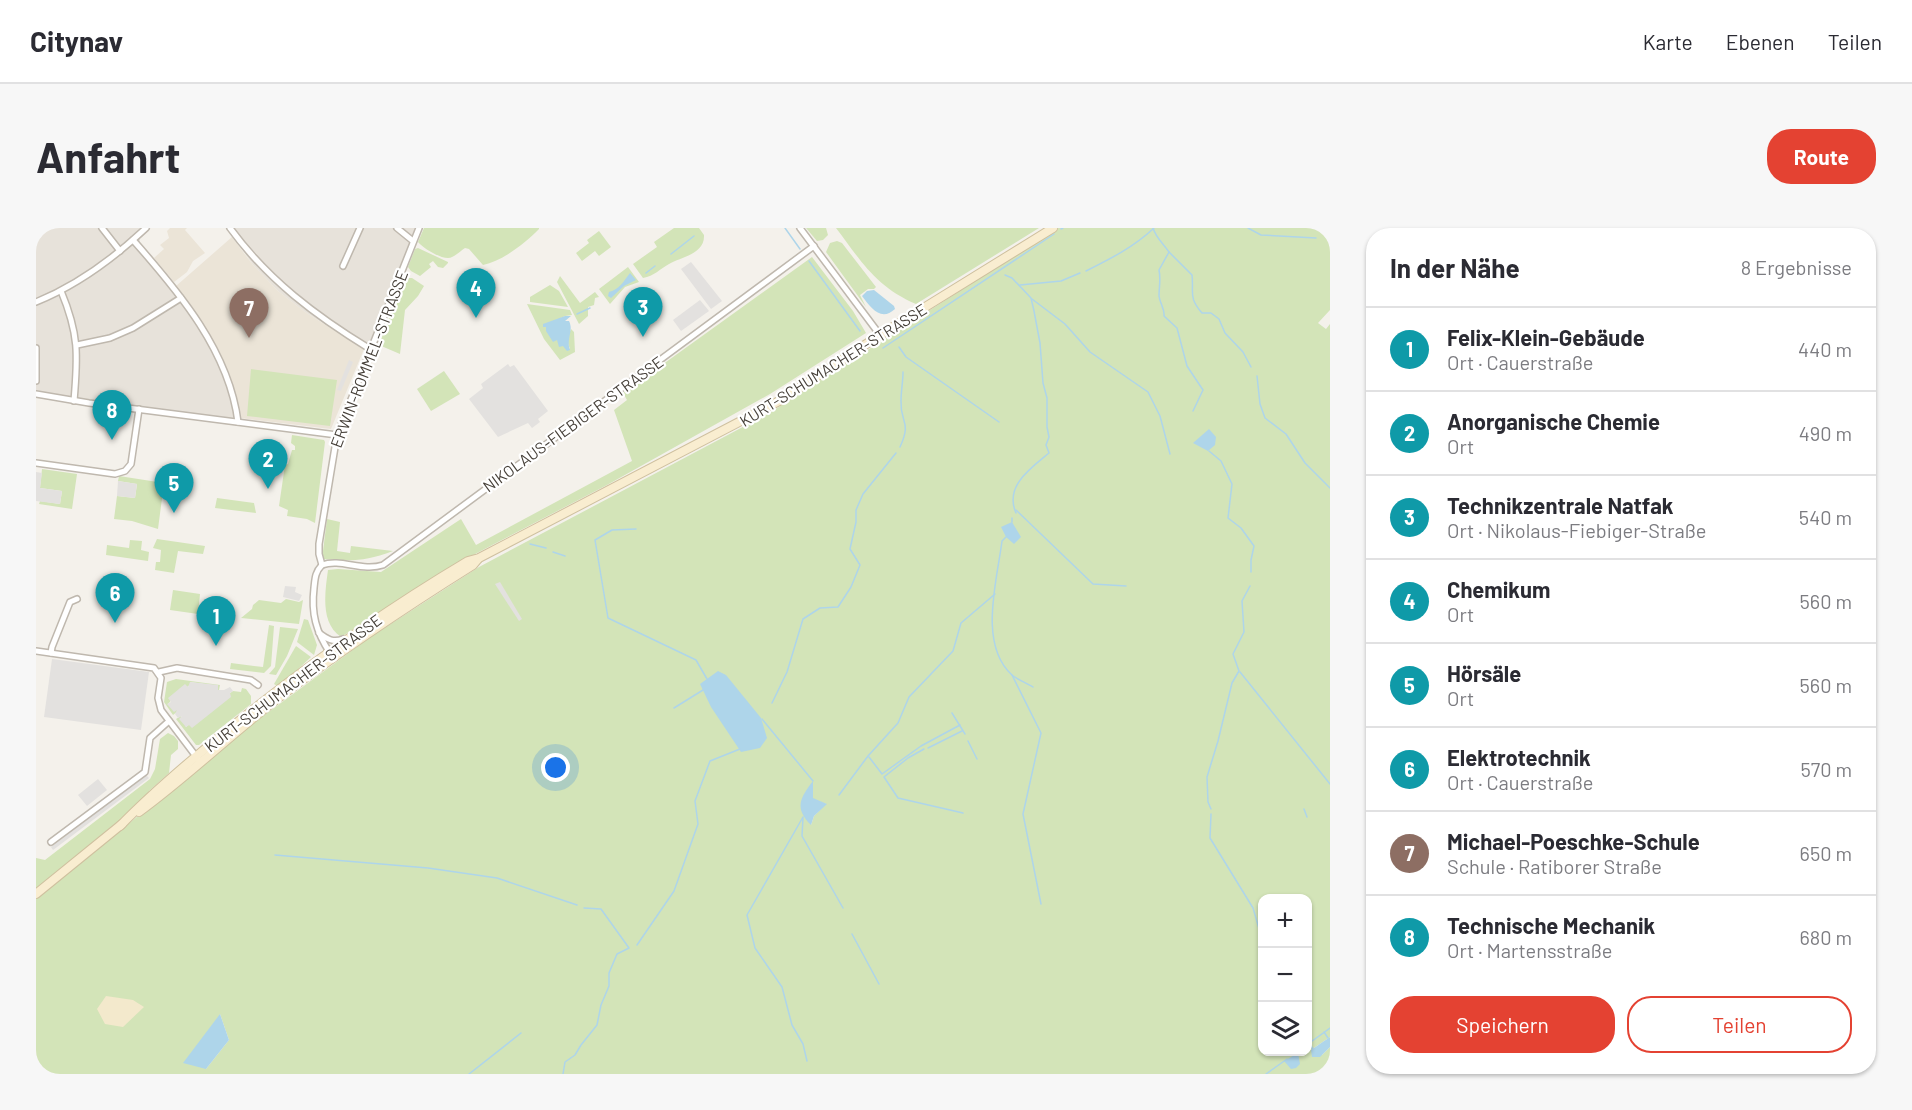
<!DOCTYPE html>
<html lang="de">
<meta charset="utf-8">
<style>
:root{--surface:#fff;--page:#f7f7f7;--text:#2b2b33;--muted:#7c7c81;--line:#e1e1e2;--accent:#e44232}
body{margin:0;font-family:Barlow,sans-serif;background:var(--page);color:var(--text)}
.controls{position:absolute;right:18px;bottom:18px;display:grid;overflow:hidden;border-radius:12px;box-shadow:0 2px 4px #0004}
.controls button{width:54px;height:54px;display:grid;place-items:center;padding:0;border:0;border-bottom:2px solid var(--line);background:var(--surface);color:var(--text);font:30px sans-serif}
.you{position:absolute;left:520px;top:540px;width:21px;height:21px;margin:-15px;border:4px solid #fff;border-radius:50%;background:#1a73e8;box-shadow:0 0 0 9px #1a73e833}
.badge{display:grid;place-items:center;width:39px;height:39px;border-radius:50%;background:var(--accent);color:#fff;font-size:20px;font-weight:700}
.pin{position:absolute;translate:-50% -50px;filter:drop-shadow(0 2px 3px #0008)}
.pin::after{content:'';position:absolute;top:32px;width:21px;height:18px;background:inherit;clip-path:polygon(0 0,100% 0,50% 100%)}
.list{margin:0;padding:0;list-style:none}
h2{display:flex;justify-content:space-between;align-items:center;height:78px;margin:0;padding:0 24px;font-size:26px}
h2 small{font-size:20px;font-weight:400;color:var(--muted)}
.list li{display:grid;grid-template-columns:39px 1fr auto;gap:18px;align-items:center;box-sizing:border-box;height:84px;padding:0 24px;border-top:2px solid var(--line)}
.list b{display:block;font-size:22px;white-space:nowrap}
.list p{margin:0;font-size:20px;white-space:nowrap;color:var(--muted)}
.list em{font-size:20px;font-style:normal;color:var(--muted)}
.actions{display:flex;gap:12px;padding:18px 24px}
.actions a{flex:1;padding:14px 0;border:2px solid var(--accent);border-radius:24px;text-align:center;font-size:21px;color:var(--accent)}
.actions .main{background:var(--accent);color:#fff}
.icon{flex:none;width:33px;height:33px;fill:none;stroke:currentColor;stroke-width:2;stroke-linecap:round;stroke-linejoin:round}
.map{position:relative;flex:none;width:1294px;height:846px;overflow:hidden;border-radius:24px}
header{display:flex;align-items:center;gap:36px;box-sizing:border-box;height:84px;padding:0 30px;background:var(--surface);border-bottom:2px solid var(--line)}
header strong{font-size:28px}
nav{display:flex;gap:33px;margin-inline-start:auto;font-size:21px}
.intro{display:flex;align-items:center;justify-content:space-between;box-sizing:border-box;height:144px;padding:0 36px}
h1{margin:0;font-size:42px}
.button{padding:15px 27px;border-radius:24px;background:var(--accent);color:#fff;font-size:21px;font-weight:700}
main{display:flex;gap:36px;padding:0 36px}
aside{flex:1;background:var(--surface);border-radius:24px;box-shadow:0 2px 4px #0004}
.map>svg:first-child{display:block}
.residential{fill:#e7e2da}
.education{fill:#ebe4d7}
.green{fill:#d3e4b8;fill-rule:evenodd}
.sand{fill:#f3e9cc}
.parking{fill:#e3e1df}
.water{fill:#aed5ea}
.lines{fill:none;stroke-linecap:round;stroke-linejoin:round}
.stream{stroke:#aed5ea;stroke-width:1.5}
.minor-casing{stroke:#bfb8ae;stroke-width:8}
.secondary-casing{stroke:#cfc09f;stroke-width:10}
.minor{stroke:#fff;stroke-width:5}
.secondary{stroke:#f9edd0;stroke-width:8}
.labels{text-anchor:middle;stroke-width:4.5;stroke-linejoin:round;paint-order:stroke}
.street-label{font-size:16px;fill:#47413a;stroke:#fff}
</style>
<header>
<strong>Citynav</strong>
<nav><a>Karte</a><a>Ebenen</a><a>Teilen</a></nav>
</header>
<div class="intro"><h1>Anfahrt</h1><a class="button">Route</a></div>
<main>
<div class="map">
<svg width="1294" height="846" viewBox="0 0 1294 846">
<rect width="100%" height="100%" fill="#f4f1eb"/>
<g class="residential">
<path d="M0,0H112L104,10V15L147,66L169,100L195,154L204,190L203,198L0,170Z"/>
<path d="M191,0H387L369,41L341,118L334,121H328L269,84L242,63L217,37Z"/>
</g>
<g class="education">
<path d="M134,0H151L149,2L169,25L157,33L151,44L138,54L118,30L128,21L124,17L133,10L131,3Z"/>
<path d="M196,9L217,37L242,63L269,84L328,121L295,201L204,190L195,154L188,137L169,100L140,58Z"/>
</g>
<g class="green">
<path d="M388,0H503V1C489,15 467,33 447,37L433,21L429,20C424,23 418,30 412,30C403,30 387,20 382,14Z"/>
<path d="M638,0H663L668,7C669,26 645,29 633,36C624,41 618,48 607,50L597,36L621,19L618,14Z"/>
<path d="M770,0H790L792,7L787,12L781,13Z"/>
<path d="M800,0H1003L880,76C840,59 825,33 800,0Z"/>
<path d="M1022,0H1294V82L1282,95L1290,101L1294,96V809L1275,822L1286,827L1294,819V846H0V671L204,505L333,410L443,339L735,184ZM777,554V571L790,576L778,588L775,597ZM1226,670H1272V824H1226ZM184,786L193,812L170,841Z"/>
<path d="M563,3L575,19L563,28L559,23L546,33L540,25L553,15L551,12Z"/>
<path d="M801,13L806,15L840,59L838,61H832L824,67L830,79L790,24L794,15Z"/>
<path d="M382,20L412,34V35L407,40L402,39L397,33L393,36L395,39L384,48L375,43L372,39L379,21Z"/>
<path d="M776,29L817,83L830,105L734,166L571,257L439,326L305,409C284,395 289,364 292,342L302,341L345,344L425,291L440,317L596,233L578,182L591,172L587,165Z"/>
<path d="M592,39L603,54L589,59L574,76L563,61Z"/>
<path d="M524,48L544,75L559,64L563,69L559,70L558,77L552,79V88L543,96L521,54Z"/>
<path d="M370,50H376L388,58L382,68L369,82L364,126L343,117L367,53Z"/>
<path d="M514,57L523,63L532,79L494,74V69Z"/>
<path d="M491,76L534,82L536,87L529,88L507,99H510L520,111L534,121L531,112L535,101L538,104L539,124L524,132L508,111Z"/>
<path d="M215,141L301,152L294,198L211,188Z"/>
<path d="M408,143L424,166L395,183L381,161Z"/>
<path d="M256,207L288,212L289,214L279,295L271,291L251,288L252,282L243,278L249,237L252,236L256,222H259V218L255,215Z"/>
<path d="M6,241L41,246L36,281L3,276L4,273L24,276L26,263L4,260Z"/>
<path d="M83,248L128,255L122,301L96,293L78,291L81,268L99,270L101,256L82,253Z"/>
<path d="M181,270L218,275L220,285L179,280Z"/>
<path d="M291,291L304,294L301,323L314,325L315,318L357,323C328,334 315,333 286,331Z"/>
<path d="M121,311L169,318L167,326L142,323L138,345L119,342L120,334H124L125,322L117,320Z"/>
<path d="M94,312L106,313L105,322L113,324L112,333L70,327L71,317L93,320Z"/>
<path d="M137,362L164,366L162,386L134,382Z"/>
<path d="M250,371L263,374L267,372L263,396L205,390L216,381L217,377L223,372L245,375Z"/>
<path d="M268,391L272,392L281,417L278,427L261,414Z"/>
<path d="M233,397L238,398L235,438L228,445L194,441L195,435L227,439Z"/>
<path d="M244,399L262,401L251,428L240,447L233,446L239,439Z"/>
<path d="M260,418L275,429L243,459L238,456Z"/>
<path d="M140,451L184,457L183,462H181L182,458L154,454V457L151,459L149,457L132,476L142,483L137,487L128,474L131,454Z"/>
<path d="M206,460L210,461L215,468V476L163,517H160L140,491L145,488L150,499L197,463L205,464Z"/>
<path d="M132,505L138,508L142,513V521L135,527L133,545L113,563L114,565L52,621L0,662V630L9,632L114,551L119,541L124,511Z"/>
</g>
<path class="sand" d="M70,768L97,772L108,779L87,799L69,796L61,781Z"/>
<g class="parking">
<path d="M655,34L686,73L675,81L645,41Z"/>
<path d="M664,72L673,83L645,103L637,92Z"/>
<path d="M313,132L317,134L305,163L301,162Z"/>
<path d="M472,136L474,139L478,137L512,183L502,191L504,194L496,200L492,195L462,209L433,171L447,160L445,156Z"/>
<path d="M0,244L6,245L4,260L26,263L24,276L0,273Z"/>
<path d="M82,253L101,256L99,270L81,268Z"/>
<path d="M464,354L486,391L483,393L459,356Z"/>
<path d="M249,358L260,359L259,364L266,367L263,373L247,369Z"/>
<path d="M16,431L113,444L105,502L8,489Z"/>
<path d="M154,454L182,457V462H188L194,459L197,463L194,465L195,469L156,500L153,497L150,499L143,491L146,488L142,490L139,486L141,482L138,484L131,476L135,474L132,470L149,456L152,459Z"/>
<path d="M110,547L113,550L17,622L15,619Z"/>
<path d="M62,551L71,562L51,578L42,567Z"/>
</g>
<g class="water">
<path d="M594,45L600,52L588,58L575,70L572,68L573,64C584,61 587,54 594,45Z"/>
<path d="M838,62L858,78L859,81C845,94 835,80 826,68L831,63Z"/>
<path d="M529,88H535L529,93H533C538,103 530,110 534,122L531,123L527,118L523,119L521,112L517,114L510,103V99H507V96Z"/>
<path d="M1173,201L1180,209L1179,217L1172,223L1157,215Z"/>
<path d="M976,294L985,309L978,316L970,309L965,299Z"/>
<path d="M682,443L690,447L725,490L731,510L724,520L705,524L675,479L664,456Z"/>
<path d="M777,553V570L791,576L778,588L775,597C758,580 764,570 777,553Z"/>
<path d="M184,786L193,812L170,841L147,835Z"/>
<path d="M1294,809V819L1284,829H1276L1275,822Z"/>
<path d="M1262,825L1264,836L1260,840L1255,841L1248,833Z"/>
</g>
<g class="lines">
<g class="stream">
<path d="M749,0L764,21"/>
<path d="M1117,0C1120,10 1127,15 1133,24L1123,42C1125,51 1123,59 1123,68C1124,76 1129,81 1128,88L1141,100L1151,138L1167,162L1157,183"/>
<path d="M1212,0L1225,7L1280,10"/>
<path d="M1025,1L1027,0"/>
<path d="M1133,24L1156,47C1158,65 1152,69 1166,85H1175L1183,91L1189,105L1207,124L1215,139"/>
<path d="M635,26L658,8"/>
<path d="M773,33L824,103"/>
<path d="M1050,43C1074,31 1098,19 1118,0"/>
<path d="M610,45L619,38"/>
<path d="M969,47L976,50L995,70L998,83L1004,115L1007,155L1011,170V199L1013,209L1010,217L1013,225C995,240 968,258 980,285"/>
<path d="M984,57L1025,53L1044,45"/>
<path d="M996,71L1029,96L1054,124L1112,164L1124,188L1134,226"/>
<path d="M541,86L554,80"/>
<path d="M863,119L870,129L963,194"/>
<path d="M847,120L1018,6"/>
<path d="M1221,148L1224,176L1229,190L1250,206L1269,235L1294,260"/>
<path d="M864,219C876,193 864,195 865,173C865,163 867,154 867,144"/>
<path d="M1173,223L1185,233L1196,256L1192,290L1205,300L1218,318L1215,332V344"/>
<path d="M980,282L1057,356L1090,358"/>
<path d="M976,294V290"/>
<path d="M600,301L576,302L559,312L572,390L660,432L671,451"/>
<path d="M970,309L966,313C961,353 942,416 976,447C982,452 991,455 997,459"/>
<path d="M494,316L510,320"/>
<path d="M517,324L529,328"/>
<path d="M1204,444L1294,556"/>
<path d="M976,447L1005,505L987,586L1005,676"/>
<path d="M736,475L751,444L767,391L784,380L802,379L815,359L824,337L814,321L820,294V282L827,266L860,225"/>
<path d="M638,480L667,462"/>
<path d="M916,485L929,506"/>
<path d="M726,491L777,553"/>
<path d="M932,513L941,531"/>
<path d="M892,520L926,503"/>
<path d="M888,521L872,530L848,549L862,570L927,585"/>
<path d="M833,529L846,546L885,518L924,497"/>
<path d="M803,567L832,528L862,495L873,469L917,423L925,395L959,366"/>
<path d="M1175,581L1172,574L1171,549L1182,513L1196,455L1203,443L1197,426L1208,404L1206,373L1214,358"/>
<path d="M1268,581L1271,589"/>
<path d="M1175,586L1174,610L1217,680L1226,711"/>
<path d="M767,589L711,687L719,720L746,759L756,797L767,816L771,833"/>
<path d="M767,590L766,608L807,680"/>
<path d="M239,627L392,640L461,650L541,677"/>
<path d="M816,706L843,756"/>
<path d="M601,717L638,663L662,596L659,573L674,533L704,521"/>
<path d="M1288,804L1292,810"/>
<path d="M1273,815L1277,821"/>
<path d="M1272,816L1294,800"/>
<path d="M433,846L485,805"/>
<path d="M527,846L529,834L539,827L545,817L561,797L565,777L573,758V745L581,726L593,720L565,681L548,680"/>
<path d="M1230,846L1251,831"/>
</g>
<g class="minor-casing">
<g id="minor">
<path d="M66,0L84,23"/>
<path d="M194,0C232,52 280,88 334,121"/>
<path d="M361,0L377,13"/>
<path d="M764,0L844,107"/>
<path d="M97,12C143,64 193,123 202,194"/>
<path d="M307,38L324,0"/>
<path d="M25,63C43,106 42,127 38,173"/>
<path d="M0,74C42,57 77,31 110,0"/>
<path d="M41,117L74,110L97,100L145,70"/>
<path d="M0,120V153"/>
<path d="M0,166L53,175L301,207"/>
<path d="M0,235L79,246L89,243L95,236L103,181"/>
<path d="M286,337C305,330 326,344 347,337L778,18"/>
<path d="M286,337L283,326V316L301,207L383,0"/>
<path d="M286,337C279,344 279,351 278,360C275,385 280,404 294,425"/>
<path d="M283,405C291,411 297,415 307,411"/>
<path d="M0,423L118,440L125,450L122,470L125,482L162,531"/>
<path d="M15,425L16,419L34,374L41,371"/>
<path d="M123,444L141,440L215,452L222,457"/>
<path d="M15,614L109,544L114,510L133,493"/>
</g>
</g>
<g class="secondary-casing">
<g id="secondary">
<path d="M103,584C151,549 194,507 241,471C304,423 370,379 437,337L442,331"/>
<path d="M84,598C118,563 155,532 193,501C269,439 348,383 432,333L443,330L745,172L844,107L1017,0"/>
<path d="M0,666L86,596"/>
</g>
</g>
<use href="#minor" class="minor"/>
<use href="#secondary" class="secondary"/>
</g>
<g class="labels">
<g class="street-label">
<text transform="translate(333 131) rotate(-69)" y="6">ERWIN-ROMMEL-STRASSE</text>
<text transform="translate(797 137) rotate(-32)" y="6">KURT-SCHUMACHER-STRASSE</text>
<text transform="translate(537 196) rotate(-36)" y="6">NIKOLAUS-FIEBIGER-STRASSE</text>
<text transform="translate(257 455) rotate(-37)" y="6">KURT-SCHUMACHER-STRASSE</text>
</g>
</g>
</svg>
<div class="controls">
<button>+</button>
<button>−</button>
<button><svg class="icon" aria-label="layers" viewBox="0 0 24 24"><path d="M12 4l9 5-9 5-9-5zM3 14l9 5 9-5"/></svg></button>
</div>
<div class="you"></div>
<div class="pin badge" style="left:180px;top:418px;background:#0f9aa8">1</div>
<div class="pin badge" style="left:232px;top:261px;background:#0f9aa8">2</div>
<div class="pin badge" style="left:607px;top:109px;background:#0f9aa8">3</div>
<div class="pin badge" style="left:440px;top:90px;background:#0f9aa8">4</div>
<div class="pin badge" style="left:138px;top:285px;background:#0f9aa8">5</div>
<div class="pin badge" style="left:79px;top:395px;background:#0f9aa8">6</div>
<div class="pin badge" style="left:213px;top:110px;background:#8d6e63">7</div>
<div class="pin badge" style="left:76px;top:212px;background:#0f9aa8">8</div>
</div>
<aside>
<h2>In der Nähe<small>8 Ergebnisse</small></h2>
<ul class="list">
<li><span class="badge" style="background:#0f9aa8">1</span><div><b>Felix-Klein-Gebäude</b><p>Ort · Cauerstraße</p></div><em>440 m</em></li>
<li><span class="badge" style="background:#0f9aa8">2</span><div><b>Anorganische Chemie</b><p>Ort</p></div><em>490 m</em></li>
<li><span class="badge" style="background:#0f9aa8">3</span><div><b>Technikzentrale Natfak</b><p>Ort · Nikolaus-Fiebiger-Straße</p></div><em>540 m</em></li>
<li><span class="badge" style="background:#0f9aa8">4</span><div><b>Chemikum</b><p>Ort</p></div><em>560 m</em></li>
<li><span class="badge" style="background:#0f9aa8">5</span><div><b>Hörsäle</b><p>Ort</p></div><em>560 m</em></li>
<li><span class="badge" style="background:#0f9aa8">6</span><div><b>Elektrotechnik</b><p>Ort · Cauerstraße</p></div><em>570 m</em></li>
<li><span class="badge" style="background:#8d6e63">7</span><div><b>Michael-Poeschke-Schule</b><p>Schule · Ratiborer Straße</p></div><em>650 m</em></li>
<li><span class="badge" style="background:#0f9aa8">8</span><div><b>Technische Mechanik</b><p>Ort · Martensstraße</p></div><em>680 m</em></li>
</ul>
<div class="actions"><a class="main">Speichern</a><a>Teilen</a></div>
</aside>
</main>
